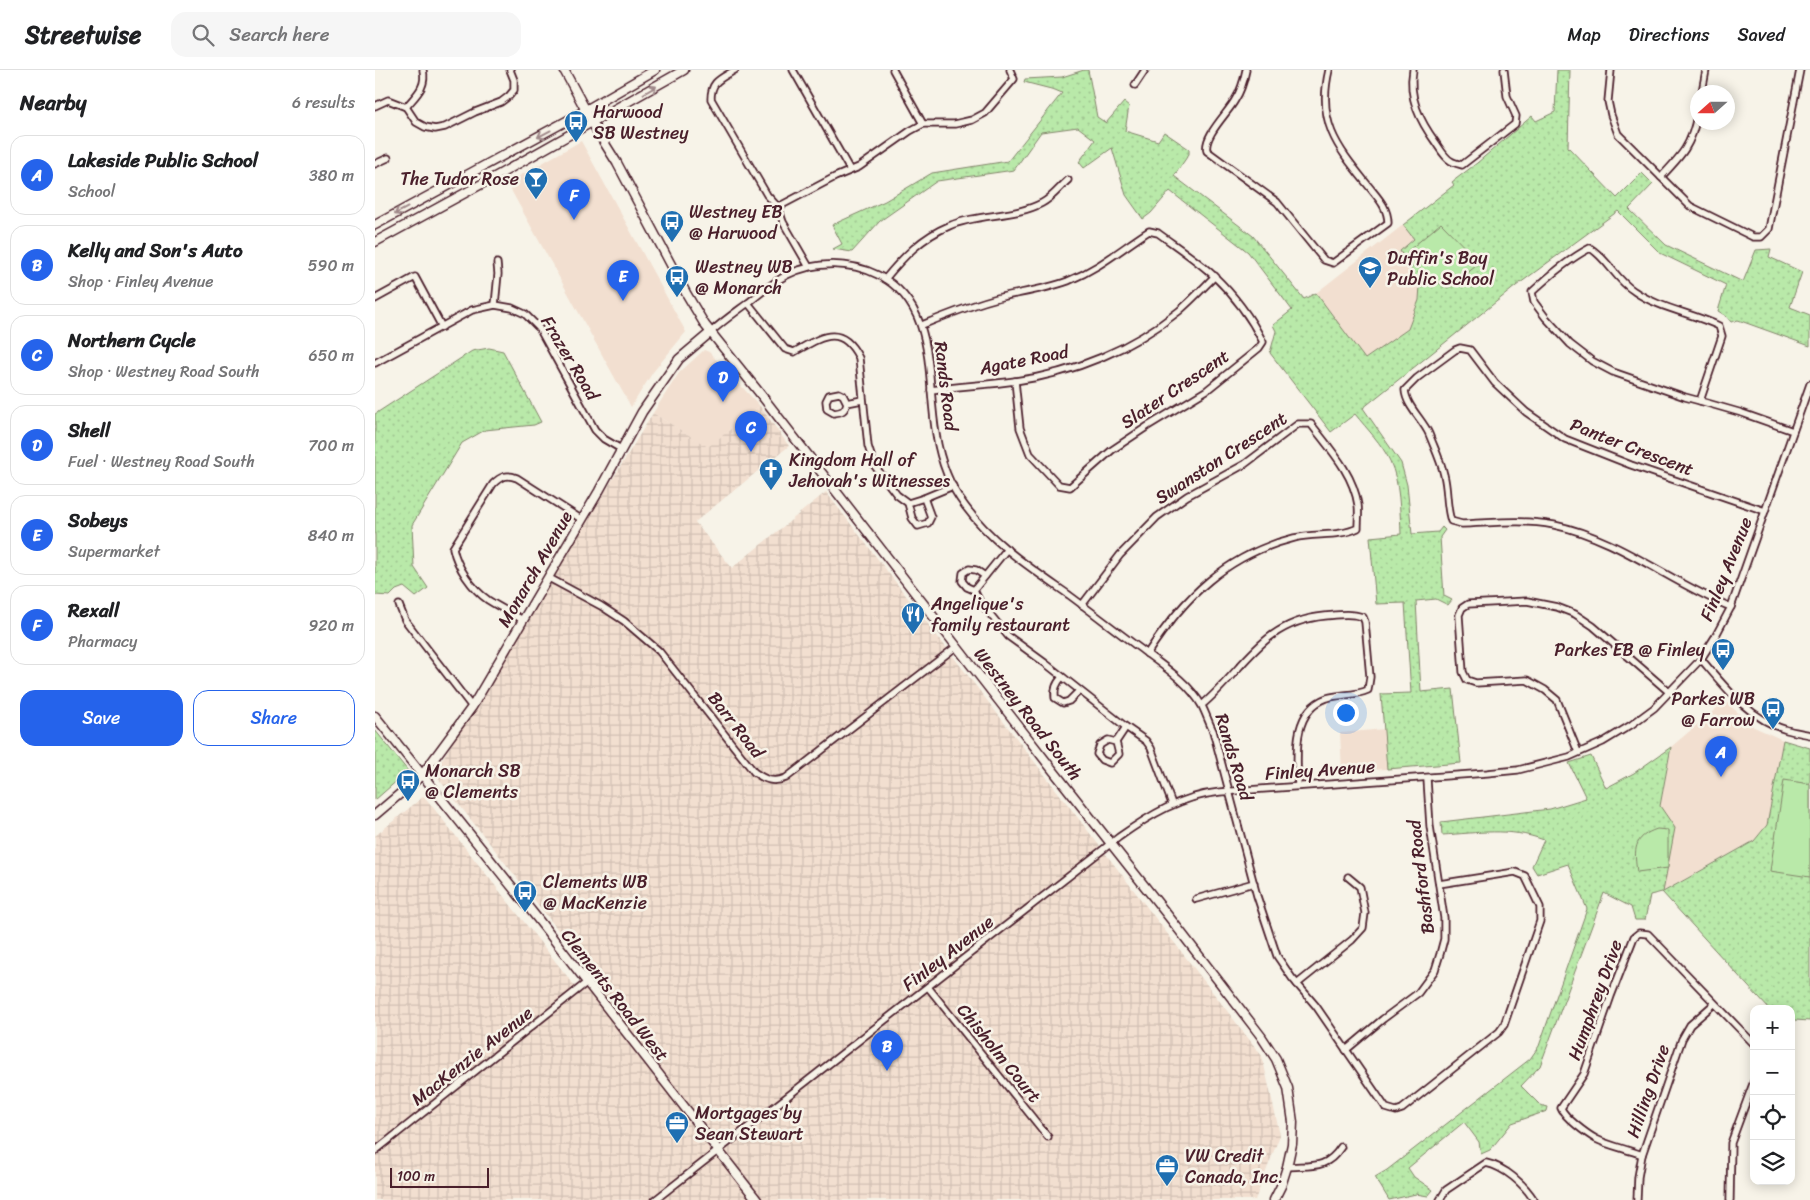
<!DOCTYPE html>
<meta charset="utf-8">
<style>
:root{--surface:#fff;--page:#f6f6f6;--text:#202124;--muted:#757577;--line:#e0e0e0;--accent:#2563eb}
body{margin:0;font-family:Sriracha,sans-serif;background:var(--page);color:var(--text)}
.controls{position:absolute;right:15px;bottom:15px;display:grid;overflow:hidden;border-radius:10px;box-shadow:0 2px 12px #0003}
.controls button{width:45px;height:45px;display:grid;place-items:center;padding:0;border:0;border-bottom:1px solid var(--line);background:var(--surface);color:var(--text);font:25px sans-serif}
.compass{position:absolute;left:1315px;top:15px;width:45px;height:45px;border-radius:50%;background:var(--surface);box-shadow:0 2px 12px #0003;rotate:249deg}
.scale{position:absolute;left:15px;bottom:12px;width:99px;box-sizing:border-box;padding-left:5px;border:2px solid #4a1f2b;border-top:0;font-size:14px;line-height:18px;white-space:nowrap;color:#4a1f2b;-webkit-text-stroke:4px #f7f3e8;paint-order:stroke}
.you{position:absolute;left:970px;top:642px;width:18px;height:18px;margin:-12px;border:4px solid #fff;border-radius:50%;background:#1a73e8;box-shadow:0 0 0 8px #1a73e833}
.badge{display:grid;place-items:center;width:32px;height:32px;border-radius:50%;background:var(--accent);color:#fff;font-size:16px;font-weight:700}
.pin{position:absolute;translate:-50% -41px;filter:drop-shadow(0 1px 2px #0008)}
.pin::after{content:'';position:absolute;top:26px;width:18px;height:15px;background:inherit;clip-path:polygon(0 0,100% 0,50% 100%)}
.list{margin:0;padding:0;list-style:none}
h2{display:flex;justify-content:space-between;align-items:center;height:65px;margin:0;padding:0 20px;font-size:21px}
h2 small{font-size:16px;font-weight:400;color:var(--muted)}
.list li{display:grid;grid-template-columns:32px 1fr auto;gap:15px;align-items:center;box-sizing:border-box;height:80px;margin:0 10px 10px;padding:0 10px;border:1px solid var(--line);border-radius:15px}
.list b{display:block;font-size:19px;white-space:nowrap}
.list p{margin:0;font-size:16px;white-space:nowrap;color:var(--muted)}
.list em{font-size:16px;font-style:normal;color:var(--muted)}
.actions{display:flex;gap:10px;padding:15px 20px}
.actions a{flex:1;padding:11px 0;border:1px solid var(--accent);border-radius:15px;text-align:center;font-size:18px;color:var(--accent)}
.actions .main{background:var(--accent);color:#fff}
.icon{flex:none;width:28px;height:28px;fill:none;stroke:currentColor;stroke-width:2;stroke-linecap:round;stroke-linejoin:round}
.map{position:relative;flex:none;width:1435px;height:1130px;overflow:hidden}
header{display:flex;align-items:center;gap:30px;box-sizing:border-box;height:70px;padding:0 25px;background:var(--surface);border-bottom:1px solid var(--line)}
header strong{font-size:24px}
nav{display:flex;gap:28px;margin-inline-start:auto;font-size:18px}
.search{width:350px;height:45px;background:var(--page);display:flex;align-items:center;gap:12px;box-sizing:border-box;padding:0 18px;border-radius:15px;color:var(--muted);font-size:19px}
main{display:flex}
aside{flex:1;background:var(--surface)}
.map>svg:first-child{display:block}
.built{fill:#f2dfd0}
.industrial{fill:url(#industrial-grid)}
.park{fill:url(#park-dots);stroke:#82846a}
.garden{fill:#b9e9a9;stroke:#82846a}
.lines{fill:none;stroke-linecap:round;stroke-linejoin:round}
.street-casing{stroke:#4a1f2b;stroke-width:9}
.secondary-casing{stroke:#4a1f2b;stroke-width:11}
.street{stroke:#f7f3e8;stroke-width:5.5}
.secondary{stroke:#f7f3e8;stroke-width:8}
.oneway{stroke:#a0898a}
.labels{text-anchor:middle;stroke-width:5;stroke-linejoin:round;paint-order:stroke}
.poi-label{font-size:18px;fill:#4a1f2b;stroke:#f7f3e8;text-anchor:start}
.street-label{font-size:18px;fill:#4a1f2b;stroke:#f7f3e8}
</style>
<header>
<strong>Streetwise</strong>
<div class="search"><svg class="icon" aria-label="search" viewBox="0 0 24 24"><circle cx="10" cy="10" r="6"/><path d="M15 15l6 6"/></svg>Search here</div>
<nav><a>Map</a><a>Directions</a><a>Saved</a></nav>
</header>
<main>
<aside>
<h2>Nearby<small>6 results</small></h2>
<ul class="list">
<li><span class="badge">A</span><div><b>Lakeside Public School</b><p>School</p></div><em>380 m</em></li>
<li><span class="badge">B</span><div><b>Kelly and Son's Auto</b><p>Shop · Finley Avenue</p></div><em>590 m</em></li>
<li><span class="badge">C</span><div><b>Northern Cycle</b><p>Shop · Westney Road South</p></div><em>650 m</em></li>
<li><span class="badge">D</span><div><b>Shell</b><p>Fuel · Westney Road South</p></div><em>700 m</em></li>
<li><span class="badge">E</span><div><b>Sobeys</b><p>Supermarket</p></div><em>840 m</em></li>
<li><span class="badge">F</span><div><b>Rexall</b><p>Pharmacy</p></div><em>920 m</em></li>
</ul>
<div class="actions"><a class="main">Save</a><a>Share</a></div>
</aside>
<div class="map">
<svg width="1435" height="1130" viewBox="0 0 1435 1130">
<defs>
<pattern id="industrial-grid" width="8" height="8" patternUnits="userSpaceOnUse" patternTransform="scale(1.25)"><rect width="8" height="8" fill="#f2dfd0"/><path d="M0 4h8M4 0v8" fill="none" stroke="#d1bfb3"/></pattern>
<pattern id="park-dots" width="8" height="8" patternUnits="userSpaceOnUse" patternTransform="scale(1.25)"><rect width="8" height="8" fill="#b9e9a9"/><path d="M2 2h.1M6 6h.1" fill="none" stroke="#a1c792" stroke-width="1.8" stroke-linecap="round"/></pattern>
</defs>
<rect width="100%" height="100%" fill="#f7f3e8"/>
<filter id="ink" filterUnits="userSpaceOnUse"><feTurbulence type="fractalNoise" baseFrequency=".02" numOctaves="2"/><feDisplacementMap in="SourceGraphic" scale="10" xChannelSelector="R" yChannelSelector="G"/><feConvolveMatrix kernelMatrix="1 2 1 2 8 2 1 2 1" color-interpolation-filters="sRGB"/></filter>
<g filter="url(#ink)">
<g class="built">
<path d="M206,71L311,262L278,302L256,337L132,113Z"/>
<path d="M1028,155L1039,169L1025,181L1045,215L1044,230L1033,259L990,290L941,223Z"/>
<path d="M329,280L334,282L385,336L333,378L278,343L304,303Z"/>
<path d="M1350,631L1379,657L1408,670L1392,755L1379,771L1287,822L1299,758L1285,737L1296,677Z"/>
<path d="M1010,659L1012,699L967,701L965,663Z"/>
</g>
<path class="industrial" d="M385,336L414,376L320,452L357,498L451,422L887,986L905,1065L880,1130H0V766L49,726L200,916L217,903L59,703L278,343L333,377Z"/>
<g class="park">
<path d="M709,0H713L722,47L731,53L749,32L754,36L750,61L783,71L789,62L814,79V84L799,106L878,166L929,229L941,223L990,289L1033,259L1044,230L1045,215L1025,181L1039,169L1028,155L1079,115L1077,112L1102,93L1157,46L1161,51L1180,42L1182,0H1195L1193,77L1242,128L1267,103L1278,114L1254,139L1291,175L1368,212L1381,180L1396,179L1394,187L1427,202L1415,237L1435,245V276L1363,250L1356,252L1351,246L1343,241L1351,215L1285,183L1243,141L1141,216L988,338L1026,393L1032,415L1037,464L1063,462L1067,457L1070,460L1065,467L1069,526L1077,530L1073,535L1061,529L1041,531L1046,622L1078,619L1086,693L1012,699L1006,624L1036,623L1030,533L1001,534L995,467L1026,464C1025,441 1025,413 1015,391C1007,374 992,359 980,344L956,362L895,283L901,261L898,255L917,240L873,182L795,121L776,143L768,149L751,125L737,78L709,98L704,92L720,70L703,57L666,62L639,100L562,111L505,151L477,182L458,179L467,174L457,155L510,131L557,103L633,91L687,23L680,20L649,12L650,9L687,7Z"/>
<path d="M114,278L128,281L166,352L159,355L110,360L87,373L37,455L39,497L53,518L41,527L29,517L21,520L15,526L0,525V344L97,281Z"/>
<path d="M0,660L33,701L0,730Z"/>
<path d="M1408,670L1435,678V951L1420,950L1416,953V939H1394L1287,822L1275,825L1270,850H1260L1256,837L1229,823L1165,996L1146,1016L1165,1035L1173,1037L1172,1041L1137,1053L1115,1080L1106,1084L1104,1072L1089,1052L1033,1098L1039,1107L1058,1120L1053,1126L1041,1124L1014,1130L1000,1107L1012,1100L1155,989L1164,976L1212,839L1193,794L1162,804L1157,796L1169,770C1134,757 1103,763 1067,765L1066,752L1175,739L1211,728L1194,693L1216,686L1231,718L1259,703L1296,677L1285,736L1300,758L1288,822L1379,771L1392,755Z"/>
</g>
<g class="garden">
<path d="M1066,153L1105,193L1073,218L1052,207L1032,182Z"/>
<path d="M1409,710L1435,714V807L1395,801Z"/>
<path d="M1282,759L1293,760V798L1262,802C1259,780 1258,767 1282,759Z"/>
</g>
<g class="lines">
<g class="street-casing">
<g id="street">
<path d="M360,0C345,9 336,11 336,29L392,125L403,137L408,152L434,197"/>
<path d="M418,0L475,100"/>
<path d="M518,0L548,54"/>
<path d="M871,0C869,10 866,21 860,30C853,43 828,66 832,81L902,132L949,190L958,193L1013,153C1013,139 1005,130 996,119C964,79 941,55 954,0"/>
<path d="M1038,0C1033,28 1045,51 1061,73C1065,79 1070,88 1076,91C1079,93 1084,94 1087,95L1140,54L1141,46L1132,26L1129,0"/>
<path d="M1236,0L1233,31L1236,45L1243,64L1315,136L1378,167H1386L1394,159L1425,0"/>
<path d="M760,15L770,0"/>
<path d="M1327,22L1331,0"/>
<path d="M0,36L13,30L31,37L41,52L50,57L60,59L70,57L100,42L126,32L134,26L139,20V10L135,0"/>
<path d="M31,37C41,25 52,17 48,0"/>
<path d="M0,94L13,88"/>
<path d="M1286,107C1306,86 1317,75 1322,45"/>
<path d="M403,137L460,107L484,97L535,61L548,54H580L597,50L610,43L639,9L635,0"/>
<path d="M1215,178C1233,189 1241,210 1259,221C1283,238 1317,243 1344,256L1347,266L1325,331L1310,327L1238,302L1217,291L1195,274L1171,248L1159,232L1157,222C1175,205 1194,189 1215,178Z"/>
<path d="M510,209C528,187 547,167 574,156C604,143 639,148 667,133C677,128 685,117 693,110"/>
<path d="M0,229L40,207L67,257"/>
<path d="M373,233L410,279L419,282C445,268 466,252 484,288L493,376L499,395L522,425L533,433L537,448L543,456L553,453L556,447L549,428"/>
<path d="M120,235L123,204L122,193"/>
<path d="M547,255C569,246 602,233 626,227C649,222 671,219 693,211C725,198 746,179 774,161L783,163C802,177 822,190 839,206C858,224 876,248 888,272L884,278L832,320L773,356L737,380L695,417L684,415L655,384L645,358L640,311"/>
<path d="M336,262C348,251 361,242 373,233C386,223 398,212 412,205C440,191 475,191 503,205C563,235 551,309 561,364C565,389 574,415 590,436C617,473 657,499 694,525C717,542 740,560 763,577C785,594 813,611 827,636C831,644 834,653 838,661L882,826L902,886L917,908L941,936L1011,1038L1021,1041L1027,1039L1124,962L1129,955L1165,851V837L1150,806L1140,802L1064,814"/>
<path d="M0,293L97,240L120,235L137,238L150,244L164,258L220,360L229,369L246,379"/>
<path d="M556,320C584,316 612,315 640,311C699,303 757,279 804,241C816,231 828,218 840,206"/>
<path d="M1325,331L1367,343L1418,361"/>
<path d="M472,333C470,341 467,342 459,343L452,339L451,331L454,325L464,323L468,325L472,333L487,330"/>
<path d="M533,433L549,428L578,416"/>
<path d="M610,506L601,500L594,499L588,503L587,511L592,517L599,520L605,532L633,566L670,593L751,657L771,671L776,678L797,734"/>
<path d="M174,508L226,536L249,551L284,581L379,702C390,710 398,713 411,708L582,576"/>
<path d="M599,520L632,479"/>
<path d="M24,535L30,550L97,637"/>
<path d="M707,535L745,485L782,447L812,426L870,394L923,354H936C955,379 978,403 983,435C984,442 983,450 983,458C964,467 940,463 919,468C851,485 809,527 772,584"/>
<path d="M1356,537C1296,513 1243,468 1179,455C1148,449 1117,453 1087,454L1076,451C1071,436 1073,420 1069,405C1066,391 1059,377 1054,364C1048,350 1031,336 1030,320L1042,308L1080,280L1085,278L1095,280L1120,313L1151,342L1190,369L1256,395L1390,441"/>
<path d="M148,550C136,543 124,537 113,530C97,519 82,497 78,478L118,414C126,406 132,404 142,408L206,449"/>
<path d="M1326,589C1350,617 1374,649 1412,660C1419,662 1427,663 1435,665"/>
<path d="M687,607C681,614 679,619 680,628L688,633L694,631L704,621"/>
<path d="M827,635C870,599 886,552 950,546C963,545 975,543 988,547L990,552L995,607L993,620C980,626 965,624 952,628C916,641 922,686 923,716"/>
<path d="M733,670L741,672L744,684L735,693L727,690L722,684L725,675Z"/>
<path d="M741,672L751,657"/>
<path d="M1203,682L1182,630L1170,620L1152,610L1101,613L1092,610L1088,602L1084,545L1087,538L1093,534L1152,531L1182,537L1200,544L1218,556L1294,622"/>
<path d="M821,829L879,813"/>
<path d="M922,914L977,870L988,858L990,843L985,817L973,807"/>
<path d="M553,917L673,1067"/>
<path d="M971,980L1008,949L1043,923L1060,900L1065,884L1069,869V848L1055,756L1052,709"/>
<path d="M0,1081L211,913"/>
<path d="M1267,1085C1252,1079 1235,1076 1221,1069C1212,1064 1189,1047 1186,1038L1209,1004L1236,926L1259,867L1264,863L1273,864L1379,974"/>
<path d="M912,1097C936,1095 951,1100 966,1077"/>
<path d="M280,1130L744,767C775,745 806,726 845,722L1112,703L1143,700L1194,687L1228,672L1256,655L1279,638L1326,589L1340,567L1356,537L1435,314"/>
<path d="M1065,1130L1071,1120L1111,1093C1130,1097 1149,1114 1159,1130"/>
<path d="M1262,1130L1263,1107L1267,1085L1307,969L1315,955L1339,934"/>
<path d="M1355,1130L1356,1073L1379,1011"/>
</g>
</g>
<g class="secondary-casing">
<g id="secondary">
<path d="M189,0L222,61L242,93L311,223L330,255L387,326L673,694L798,852L886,966L901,989L913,1018L918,1052L917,1074L912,1097L906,1116L899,1130"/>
<path d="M0,155L197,48L280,0"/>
<path d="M0,172L125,104L309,0"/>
<path d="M0,646L162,848L382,1130"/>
<path d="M0,745L47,705L97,637L224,421L267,342L304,289L336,262"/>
</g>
</g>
<use href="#street" class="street"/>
<use href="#secondary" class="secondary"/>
</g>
<defs><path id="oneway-shaft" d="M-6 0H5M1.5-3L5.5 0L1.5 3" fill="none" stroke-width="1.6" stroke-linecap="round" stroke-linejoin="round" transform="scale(1.25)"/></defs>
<g class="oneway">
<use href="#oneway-shaft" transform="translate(275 20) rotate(-30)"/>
<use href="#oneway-shaft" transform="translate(169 64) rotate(152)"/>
<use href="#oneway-shaft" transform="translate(26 141) rotate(152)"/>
</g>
</g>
<defs>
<g id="bus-pin" transform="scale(1.25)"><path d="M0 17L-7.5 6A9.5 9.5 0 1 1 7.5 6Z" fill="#1f6fb2" stroke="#f7f3e8"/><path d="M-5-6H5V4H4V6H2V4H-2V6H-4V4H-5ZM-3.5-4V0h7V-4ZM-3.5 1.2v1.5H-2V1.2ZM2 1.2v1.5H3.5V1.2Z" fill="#fff"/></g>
<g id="bar-pin" transform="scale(1.25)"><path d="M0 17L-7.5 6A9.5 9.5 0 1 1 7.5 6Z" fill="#1f6fb2" stroke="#f7f3e8"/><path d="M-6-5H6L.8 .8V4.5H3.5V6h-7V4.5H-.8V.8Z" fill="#fff"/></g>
<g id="school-pin" transform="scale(1.25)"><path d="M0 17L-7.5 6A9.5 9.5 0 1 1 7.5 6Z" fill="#1f6fb2" stroke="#f7f3e8"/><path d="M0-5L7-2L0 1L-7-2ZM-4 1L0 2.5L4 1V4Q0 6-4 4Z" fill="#fff"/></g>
<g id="church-pin" transform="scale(1.25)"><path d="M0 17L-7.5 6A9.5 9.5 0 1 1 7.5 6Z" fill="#1f6fb2" stroke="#f7f3e8"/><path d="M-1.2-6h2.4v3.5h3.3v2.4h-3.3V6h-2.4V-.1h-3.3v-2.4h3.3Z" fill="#fff"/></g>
<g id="restaurant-pin" transform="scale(1.25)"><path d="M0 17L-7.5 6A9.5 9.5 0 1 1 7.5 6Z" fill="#1f6fb2" stroke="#f7f3e8"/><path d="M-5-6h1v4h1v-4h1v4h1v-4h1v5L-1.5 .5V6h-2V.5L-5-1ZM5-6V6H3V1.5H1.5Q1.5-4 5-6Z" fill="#fff"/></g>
<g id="office-pin" transform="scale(1.25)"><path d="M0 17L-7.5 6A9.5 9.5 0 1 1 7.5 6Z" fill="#1f6fb2" stroke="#f7f3e8"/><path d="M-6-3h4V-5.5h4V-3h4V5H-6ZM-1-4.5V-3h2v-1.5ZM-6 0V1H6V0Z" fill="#fff"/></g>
</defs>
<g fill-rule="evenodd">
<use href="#bus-pin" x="201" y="52"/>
<use href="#bar-pin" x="161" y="109"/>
<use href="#bus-pin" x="297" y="152"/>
<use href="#school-pin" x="995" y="198"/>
<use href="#bus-pin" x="302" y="207"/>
<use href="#church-pin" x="396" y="400"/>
<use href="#restaurant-pin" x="538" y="544"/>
<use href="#bus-pin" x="1348" y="580"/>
<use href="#bus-pin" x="1398" y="639"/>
<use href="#bus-pin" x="33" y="711"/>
<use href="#bus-pin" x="150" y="822"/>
<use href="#office-pin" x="302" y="1053"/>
<use href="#office-pin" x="792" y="1096"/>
</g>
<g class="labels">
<g class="poi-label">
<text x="218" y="48">Harwood<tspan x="218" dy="21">SB Westney</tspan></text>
<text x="144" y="115" text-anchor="end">The Tudor Rose</text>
<text x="314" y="148">Westney EB<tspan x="314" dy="21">@ Harwood</tspan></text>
<text x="1012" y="194">Duffin's Bay<tspan x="1012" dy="21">Public School</tspan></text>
<text x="320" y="203">Westney WB<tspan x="320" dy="21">@ Monarch</tspan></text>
<text x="414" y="396">Kingdom Hall of<tspan x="414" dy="21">Jehovah's Witnesses</tspan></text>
<text x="556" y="540">Angelique's<tspan x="556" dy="21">family restaurant</tspan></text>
<text x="1330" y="586" text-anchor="end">Parkes EB @ Finley</text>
<text x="1380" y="635" text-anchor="end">Parkes WB<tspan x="1380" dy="21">@ Farrow</tspan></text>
<text x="50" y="707">Monarch SB<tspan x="50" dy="21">@ Clements</tspan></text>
<text x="168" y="818">Clements WB<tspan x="168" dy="21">@ MacKenzie</tspan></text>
<text x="320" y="1049">Mortgages by<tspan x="320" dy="21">Sean Stewart</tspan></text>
<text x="810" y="1092">VW Credit<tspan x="810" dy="21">Canada, Inc.</tspan></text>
</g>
<g class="street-label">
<text transform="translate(195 288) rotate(59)" y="6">Frazer Road</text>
<text transform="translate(649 290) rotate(-11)" y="6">Agate Road</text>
<text transform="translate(571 316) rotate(83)" y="6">Rands Road</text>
<text transform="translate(800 319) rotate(-34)" y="6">Slater Crescent</text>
<text transform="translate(1257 377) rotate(21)" y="6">Panter Crescent</text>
<text transform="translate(846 388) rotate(-33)" y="6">Swanston Crescent</text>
<text transform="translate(160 499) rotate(-60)" y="6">Monarch Avenue</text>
<text transform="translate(1351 499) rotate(-68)" y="6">Finley Avenue</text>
<text transform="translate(653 644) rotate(52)" y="6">Westney Road South</text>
<text transform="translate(361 655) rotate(52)" y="6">Barr Road</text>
<text transform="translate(859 687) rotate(73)" y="6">Rands Road</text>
<text transform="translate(945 700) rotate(-4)" y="6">Finley Avenue</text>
<text transform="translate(1046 807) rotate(-97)" y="6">Bashford Road</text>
<text transform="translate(573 883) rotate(-38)" y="6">Finley Avenue</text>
<text transform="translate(240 925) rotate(52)" y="6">Clements Road West</text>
<text transform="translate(1220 930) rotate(-70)" y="6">Humphrey Drive</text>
<text transform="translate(624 983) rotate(51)" y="6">Chisholm Court</text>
<text transform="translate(97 986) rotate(-38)" y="6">MacKenzie Avenue</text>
<text transform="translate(1273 1021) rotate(-71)" y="6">Hilling Drive</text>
</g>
</g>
</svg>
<div class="controls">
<button>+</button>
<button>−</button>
<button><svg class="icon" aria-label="locate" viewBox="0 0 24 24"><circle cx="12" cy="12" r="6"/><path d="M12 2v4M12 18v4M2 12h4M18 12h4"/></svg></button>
<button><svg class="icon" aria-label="layers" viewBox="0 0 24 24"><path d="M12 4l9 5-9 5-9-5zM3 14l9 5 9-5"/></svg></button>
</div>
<svg class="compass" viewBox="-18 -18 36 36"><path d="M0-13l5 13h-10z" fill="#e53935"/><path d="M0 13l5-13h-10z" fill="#757577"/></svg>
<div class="scale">100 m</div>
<div class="you"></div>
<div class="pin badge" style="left:1346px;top:707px">A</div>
<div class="pin badge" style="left:512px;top:1001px">B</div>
<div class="pin badge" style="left:376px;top:382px">C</div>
<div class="pin badge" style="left:348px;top:332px">D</div>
<div class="pin badge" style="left:248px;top:231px">E</div>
<div class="pin badge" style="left:199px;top:150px">F</div>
</div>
</main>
